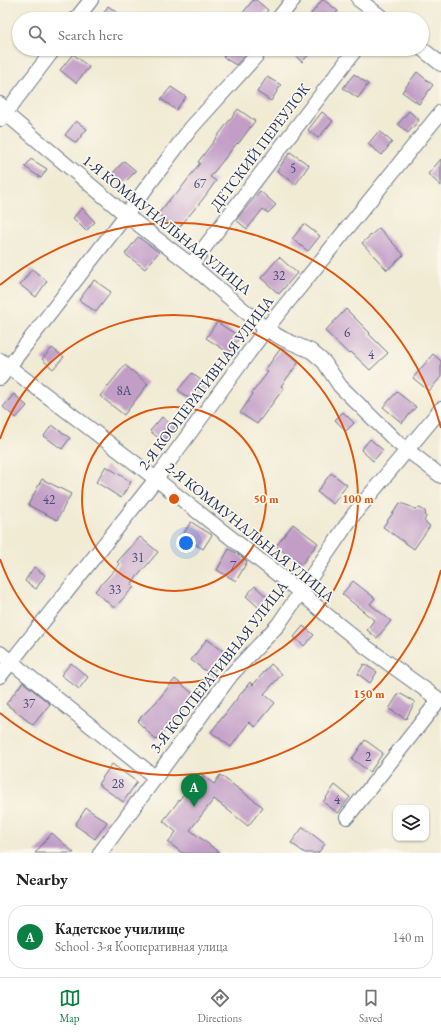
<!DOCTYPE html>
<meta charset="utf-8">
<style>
:root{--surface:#fff;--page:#f2f2f2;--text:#222;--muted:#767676;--line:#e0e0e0;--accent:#0b8043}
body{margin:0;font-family:"EB Garamond",serif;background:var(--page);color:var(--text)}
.controls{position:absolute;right:12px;bottom:12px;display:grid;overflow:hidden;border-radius:8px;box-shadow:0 1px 3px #0004}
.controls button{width:36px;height:36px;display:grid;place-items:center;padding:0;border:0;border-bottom:1px solid var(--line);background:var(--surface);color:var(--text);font:20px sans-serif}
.you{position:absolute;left:186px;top:543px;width:14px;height:14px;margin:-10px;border:3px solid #fff;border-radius:50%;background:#1a73e8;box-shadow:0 0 0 6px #1a73e833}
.badge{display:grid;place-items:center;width:26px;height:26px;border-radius:50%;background:var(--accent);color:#fff;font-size:13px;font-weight:700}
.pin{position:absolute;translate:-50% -33px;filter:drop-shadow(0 1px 2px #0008)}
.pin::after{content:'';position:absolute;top:21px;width:14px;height:12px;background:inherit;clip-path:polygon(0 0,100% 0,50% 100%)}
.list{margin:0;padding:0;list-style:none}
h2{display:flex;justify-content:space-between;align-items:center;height:52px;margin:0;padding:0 16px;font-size:17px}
h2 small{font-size:13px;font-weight:400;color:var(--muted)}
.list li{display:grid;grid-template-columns:26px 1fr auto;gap:12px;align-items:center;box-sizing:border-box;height:64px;margin:0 8px 8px;padding:0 8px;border:1px solid var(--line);border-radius:16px}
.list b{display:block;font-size:15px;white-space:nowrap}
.list p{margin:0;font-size:13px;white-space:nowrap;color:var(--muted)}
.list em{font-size:13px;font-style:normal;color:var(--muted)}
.icon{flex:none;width:22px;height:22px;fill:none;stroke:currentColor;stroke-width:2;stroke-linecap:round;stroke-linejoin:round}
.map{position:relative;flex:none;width:441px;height:853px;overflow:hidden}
.search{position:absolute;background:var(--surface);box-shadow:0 1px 3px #0004;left:12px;right:12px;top:12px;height:44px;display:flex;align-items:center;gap:10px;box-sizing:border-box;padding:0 14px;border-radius:22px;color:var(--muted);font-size:15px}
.sheet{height:124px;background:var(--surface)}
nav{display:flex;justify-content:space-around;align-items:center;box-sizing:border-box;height:56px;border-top:1px solid var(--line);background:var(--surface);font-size:11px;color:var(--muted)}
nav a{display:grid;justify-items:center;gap:2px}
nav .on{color:var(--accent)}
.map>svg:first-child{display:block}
.building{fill:#c29ec7}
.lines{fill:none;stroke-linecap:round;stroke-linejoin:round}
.minor-casing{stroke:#667187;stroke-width:16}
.minor{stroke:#fff;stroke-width:14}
.ring{fill:none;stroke:#de5710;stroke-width:2}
.labels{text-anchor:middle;stroke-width:3.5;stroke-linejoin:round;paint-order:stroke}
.number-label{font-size:13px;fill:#454b78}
.street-label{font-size:15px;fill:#1b2f5e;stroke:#fbf7ec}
.centre{fill:#de5710;stroke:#fbf7ec;stroke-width:2}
.ring-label{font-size:12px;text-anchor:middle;font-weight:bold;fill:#de5710;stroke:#fbf7ec;stroke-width:3.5;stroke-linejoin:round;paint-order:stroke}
</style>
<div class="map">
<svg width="441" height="853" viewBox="0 0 441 853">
<rect width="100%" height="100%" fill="#fbf7ec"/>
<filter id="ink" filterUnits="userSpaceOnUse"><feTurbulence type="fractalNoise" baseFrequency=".025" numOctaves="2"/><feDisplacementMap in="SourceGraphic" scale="8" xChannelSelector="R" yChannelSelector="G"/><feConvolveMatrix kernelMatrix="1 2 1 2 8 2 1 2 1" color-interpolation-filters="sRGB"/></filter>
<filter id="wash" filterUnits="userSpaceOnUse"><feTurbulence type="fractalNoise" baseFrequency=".012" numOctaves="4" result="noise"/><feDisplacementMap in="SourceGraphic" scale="16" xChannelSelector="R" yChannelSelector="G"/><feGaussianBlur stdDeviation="0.9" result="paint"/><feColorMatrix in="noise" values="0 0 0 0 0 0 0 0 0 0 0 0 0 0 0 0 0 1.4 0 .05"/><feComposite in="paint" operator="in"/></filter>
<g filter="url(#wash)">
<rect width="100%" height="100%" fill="#f1ebd4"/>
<g id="blocks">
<g class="building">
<path d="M253,0H256L268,10L261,19H238Z"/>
<path d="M322,0H324L338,11L331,19H307Z"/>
<path d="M108,6L127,19H100Z"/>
<path d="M228,49H245L249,51L236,65L223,57Z"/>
<path d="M288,49H314L302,62Z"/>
<path d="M73,54L89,67L76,83L60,70Z"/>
<path d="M417,72L433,85L419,104L402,92Z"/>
<path d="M354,74L368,84L358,98L343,88Z"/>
<path d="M267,77L281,85L271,101L257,92Z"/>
<path d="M171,87L186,97L176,110L161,99Z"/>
<path d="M238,109L255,121L238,144L237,143L210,177L216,181L203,199L177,230L158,214L175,193L176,195L200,163L198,162Z"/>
<path d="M409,111L419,120L408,133L398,124Z"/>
<path d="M322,112L333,121L318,138L308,130Z"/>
<path d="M76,121L87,129L76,143L65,135Z"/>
<path d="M379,131L392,142L382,155L368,144Z"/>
<path d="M290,152L309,165L296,184L277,171Z"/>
<path d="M31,159L47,169L41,178L25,167Z"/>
<path d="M441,159V186L428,174Z"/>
<path d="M124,161L136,171L123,184L112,174Z"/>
<path d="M260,191L276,205L268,213L263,209L247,229L236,220Z"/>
<path d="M82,208L95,222L86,231L73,218Z"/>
<path d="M304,224L320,236L308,251L292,239Z"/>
<path d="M379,228L404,255L387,270L362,243Z"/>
<path d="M138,237L159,252L145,269L125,254Z"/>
<path d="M279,257L297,273L279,294L261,278Z"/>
<path d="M32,269L47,281L36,297L20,285Z"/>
<path d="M94,280L111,292L96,312L79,300Z"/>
<path d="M346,309L370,333L369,334L388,353L370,370L351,352L349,354L325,331Z"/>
<path d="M217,322L240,337L229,353L206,338Z"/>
<path d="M52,348L64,357L53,369L42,359Z"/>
<path d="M281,348L299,362L281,386L284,388L257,424L240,413L253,394L252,393L268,372L265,370Z"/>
<path d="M433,354L441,361V377L429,391L413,378Z"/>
<path d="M125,365L148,384L124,415L100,396Z"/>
<path d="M192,373L208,386L195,403L178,390Z"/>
<path d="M397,392L416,407L402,423L383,407Z"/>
<path d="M14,394L27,406L16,418L3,407Z"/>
<path d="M343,412L354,423L346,431L335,420Z"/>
<path d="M162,417L175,428L163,442L150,431Z"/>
<path d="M52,425L70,438L62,449L44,436Z"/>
<path d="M370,439L383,450L373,461L361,450Z"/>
<path d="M106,466L131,482L121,498L96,482Z"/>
<path d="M331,473L347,485L333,504L317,492Z"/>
<path d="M42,479L71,494L57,520L28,505Z"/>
<path d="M400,503L409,506L415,509L420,508L425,511L426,517L424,521L430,526L414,549L383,527Z"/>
<path d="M191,522L212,535L203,549L182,536Z"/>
<path d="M293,524L318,543L301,565L276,546Z"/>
<path d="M140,537L158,552L131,584L134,587L114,608L95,591L120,564L117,562Z"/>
<path d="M229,549L241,556L247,562L236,581L217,570Z"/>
<path d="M34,567L45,575L36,589L25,581Z"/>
<path d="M353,581L375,598L370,604L391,621L377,638L367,630L374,620L342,594Z"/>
<path d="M255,586L268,598L259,608L246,596Z"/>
<path d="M303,626L314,635L304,646L294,637Z"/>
<path d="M207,639L227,654L211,675L191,660Z"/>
<path d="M71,663L88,677L79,689L61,675Z"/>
<path d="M271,664L282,674L264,694L275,703L255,727L249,722L231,747L211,732L250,682L253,685Z"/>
<path d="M364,664L377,672L370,683L358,674Z"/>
<path d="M175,679L195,695L172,724L156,740L137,721L157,701Z"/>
<path d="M23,682L50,704L33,725L6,704Z"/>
<path d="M399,693L415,702L406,719L389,709Z"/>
<path d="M365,740L383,753L370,772L352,759Z"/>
<path d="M112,764L137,782L123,802L98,784Z"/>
<path d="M200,773L214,784L220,775L263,807L248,826L214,799L190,830L220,853H182L168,842L176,832L163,821Z"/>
<path d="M335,785L350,797L338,813L323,802Z"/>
<path d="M86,808L107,822L95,839L75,825Z"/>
<path d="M303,827L325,844L318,853H305L291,843Z"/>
<path d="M52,833L74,853H35Z"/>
</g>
</g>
</g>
<g filter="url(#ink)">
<use href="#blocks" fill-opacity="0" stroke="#667187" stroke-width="1"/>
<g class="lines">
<g class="minor-casing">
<g id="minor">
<path d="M359,0L384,19"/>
<path d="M76,19L91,0"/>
<path d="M278,19L293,0"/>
<path d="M422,49L441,64"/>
<path d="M0,104L5,113L126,215L191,265L266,329L283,339L311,351L324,362L340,386L398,443L441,476"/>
<path d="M1,119L54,49"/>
<path d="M191,265L356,49"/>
<path d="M0,360L156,479L300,592L329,617L366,647L441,701"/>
<path d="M0,378L126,215L191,128L256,56L260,49"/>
<path d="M0,653L156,778"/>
<path d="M0,676L156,479L266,329L441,112"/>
<path d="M347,817L439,700"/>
<path d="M100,853L231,675L278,625L354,514L441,409"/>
</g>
</g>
<use href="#minor" class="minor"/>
</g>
</g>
<g class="ring">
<circle cx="174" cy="499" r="92"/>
<path d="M0 439A184 184 0 1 1 0 559"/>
<path d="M441 570A276 276 0 0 1 0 713M0 285A276 276 0 0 1 441 428"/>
</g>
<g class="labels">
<g class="number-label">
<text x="293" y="173">5</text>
<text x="200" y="188">67</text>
<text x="279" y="280">32</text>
<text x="347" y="337">6</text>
<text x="371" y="359">4</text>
<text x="124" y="395">8А</text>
<text x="49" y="504">42</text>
<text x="138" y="562">31</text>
<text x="233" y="570">7</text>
<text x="115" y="594">33</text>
<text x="29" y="708">37</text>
<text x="368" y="761">2</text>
<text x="118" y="788">28</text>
<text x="337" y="804">4</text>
</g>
<g class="street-label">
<text transform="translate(260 147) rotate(-53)" y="5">ДЕТСКИЙ ПЕРЕУЛОК</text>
<text transform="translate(167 225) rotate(39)" y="5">1-Я КОММУНАЛЬНАЯ УЛИЦА</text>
<text transform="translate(206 383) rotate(-53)" y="5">2-Я КООПЕРАТИВНАЯ УЛИЦА</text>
<text transform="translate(250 532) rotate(39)" y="5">2-Я КОММУНАЛЬНАЯ УЛИЦА</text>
<text transform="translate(219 667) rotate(-52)" y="5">3-Я КООПЕРАТИВНАЯ УЛИЦА</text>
</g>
</g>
<circle cx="174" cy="499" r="6" class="centre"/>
<g class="ring-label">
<text x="266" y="503">50 m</text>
<text x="358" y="503">100 m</text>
<text x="369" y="698">150 m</text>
</g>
</svg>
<div class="controls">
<button><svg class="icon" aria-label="layers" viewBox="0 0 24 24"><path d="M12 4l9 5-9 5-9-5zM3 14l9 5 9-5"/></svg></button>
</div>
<div class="you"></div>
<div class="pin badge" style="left:194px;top:807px">A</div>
<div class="search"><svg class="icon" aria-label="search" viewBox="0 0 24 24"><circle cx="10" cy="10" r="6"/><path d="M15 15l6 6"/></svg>Search here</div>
</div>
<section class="sheet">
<h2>Nearby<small></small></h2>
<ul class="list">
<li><span class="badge">A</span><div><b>Кадетское училище</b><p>School · 3-я Кооперативная улица</p></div><em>140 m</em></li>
</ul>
</section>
<nav>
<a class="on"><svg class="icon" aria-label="map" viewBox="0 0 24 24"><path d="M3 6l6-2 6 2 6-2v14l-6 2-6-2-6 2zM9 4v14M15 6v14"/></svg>Map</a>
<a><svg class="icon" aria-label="directions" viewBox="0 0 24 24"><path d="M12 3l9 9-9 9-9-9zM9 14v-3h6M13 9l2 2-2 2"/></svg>Directions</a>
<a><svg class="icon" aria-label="saved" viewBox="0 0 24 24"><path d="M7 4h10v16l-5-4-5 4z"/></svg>Saved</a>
</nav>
